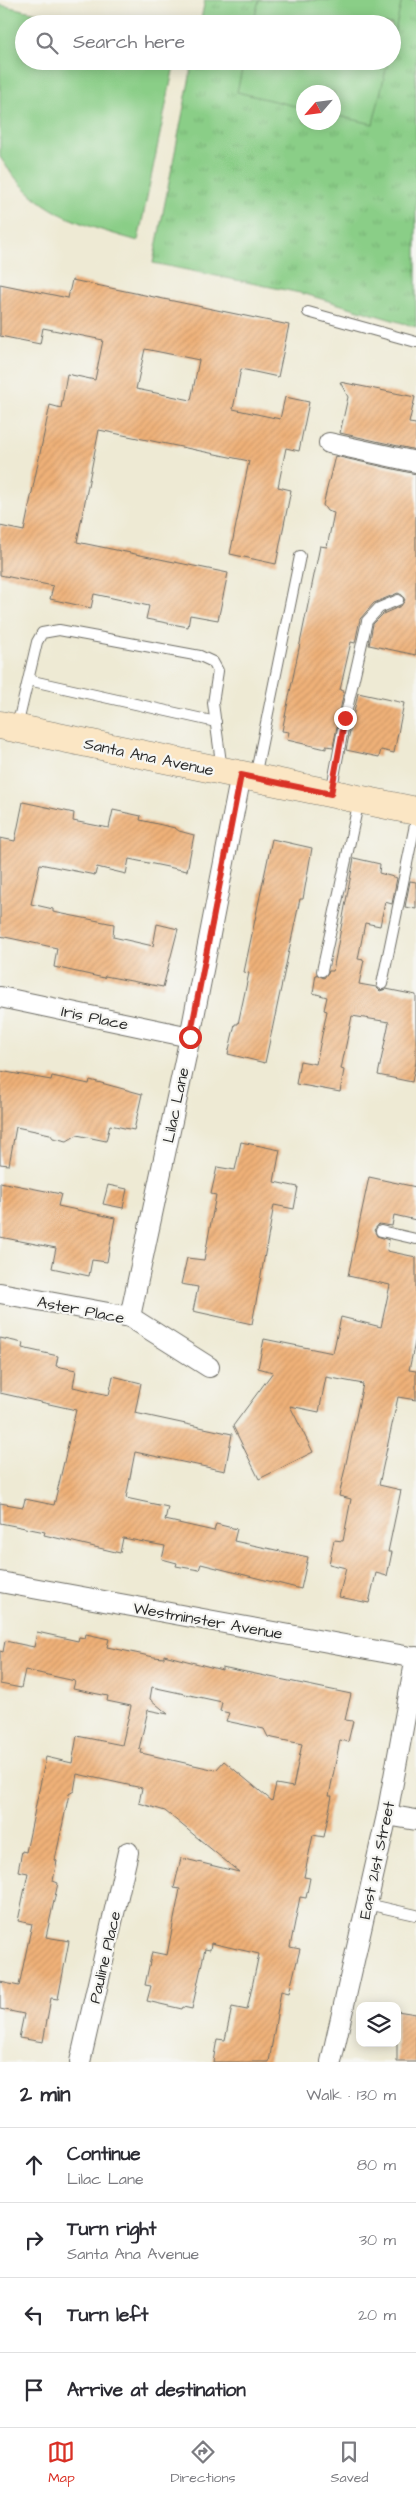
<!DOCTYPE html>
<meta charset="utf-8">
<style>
:root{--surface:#fff;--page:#f7f7f7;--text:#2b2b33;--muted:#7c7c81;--line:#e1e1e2;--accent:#d93025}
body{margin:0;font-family:"Architects Daughter",sans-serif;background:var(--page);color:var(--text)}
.controls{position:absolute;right:15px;bottom:15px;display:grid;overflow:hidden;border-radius:10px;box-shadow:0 2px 12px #0003}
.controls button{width:45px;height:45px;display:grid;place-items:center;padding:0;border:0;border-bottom:1px solid var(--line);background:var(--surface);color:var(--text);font:25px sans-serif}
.compass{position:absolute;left:296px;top:85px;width:45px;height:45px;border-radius:50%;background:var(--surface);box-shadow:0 2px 12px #0003;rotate:242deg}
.stop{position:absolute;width:15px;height:15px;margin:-11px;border:4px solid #d93025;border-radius:50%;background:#fff}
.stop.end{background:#d93025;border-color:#fff;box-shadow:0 1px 5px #0008}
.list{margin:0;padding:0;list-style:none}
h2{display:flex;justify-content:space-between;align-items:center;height:65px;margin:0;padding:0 20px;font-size:21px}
h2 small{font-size:16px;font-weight:400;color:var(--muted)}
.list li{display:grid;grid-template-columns:32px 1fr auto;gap:15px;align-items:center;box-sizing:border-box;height:75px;padding:0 20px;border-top:1px solid var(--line)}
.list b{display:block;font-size:19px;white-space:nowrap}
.list p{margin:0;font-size:16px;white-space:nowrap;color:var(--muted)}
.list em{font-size:16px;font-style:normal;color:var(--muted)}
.icon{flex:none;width:28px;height:28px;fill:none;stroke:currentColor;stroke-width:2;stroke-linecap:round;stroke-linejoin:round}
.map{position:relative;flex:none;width:416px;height:2062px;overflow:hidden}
.search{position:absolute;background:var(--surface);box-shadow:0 2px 12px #0003;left:15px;right:15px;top:15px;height:55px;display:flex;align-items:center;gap:12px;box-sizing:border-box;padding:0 18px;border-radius:28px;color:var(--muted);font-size:19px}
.sheet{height:365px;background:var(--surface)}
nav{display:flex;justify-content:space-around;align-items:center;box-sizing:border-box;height:70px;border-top:1px solid var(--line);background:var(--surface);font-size:14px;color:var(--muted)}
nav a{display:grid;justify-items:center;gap:2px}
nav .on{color:var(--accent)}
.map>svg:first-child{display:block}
.grass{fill:url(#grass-tufts);stroke:#5a7c59;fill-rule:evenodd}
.pitch{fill:#8ace87;stroke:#5a7c59}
.building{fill:url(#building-hatch);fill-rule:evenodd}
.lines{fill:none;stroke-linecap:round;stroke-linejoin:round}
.lane-casing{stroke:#6f6e66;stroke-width:12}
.street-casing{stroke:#6f6e66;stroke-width:22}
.secondary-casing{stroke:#6f6e66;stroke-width:29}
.lane{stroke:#fff;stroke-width:10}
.street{stroke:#fff;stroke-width:20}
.secondary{stroke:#fbe6c4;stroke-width:28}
.route{stroke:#d93025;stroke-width:6}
.labels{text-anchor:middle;stroke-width:4.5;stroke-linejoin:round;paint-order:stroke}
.street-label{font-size:16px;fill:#2b2b2b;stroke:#f6f6f2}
</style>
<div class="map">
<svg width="416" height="2062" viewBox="0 0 416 2062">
<defs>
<pattern id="grass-tufts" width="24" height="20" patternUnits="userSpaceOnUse" patternTransform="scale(1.25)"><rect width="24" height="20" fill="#8ace87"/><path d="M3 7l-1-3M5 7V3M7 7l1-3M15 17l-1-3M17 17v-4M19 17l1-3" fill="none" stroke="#77b175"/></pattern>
<pattern id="building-hatch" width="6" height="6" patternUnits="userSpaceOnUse" patternTransform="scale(1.25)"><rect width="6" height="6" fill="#efb178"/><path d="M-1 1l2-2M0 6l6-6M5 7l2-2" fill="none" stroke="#cd9868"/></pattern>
</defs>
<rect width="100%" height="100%" fill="#f6f6f2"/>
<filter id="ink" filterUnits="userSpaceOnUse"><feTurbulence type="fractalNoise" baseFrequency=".02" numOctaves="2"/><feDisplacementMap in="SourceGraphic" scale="10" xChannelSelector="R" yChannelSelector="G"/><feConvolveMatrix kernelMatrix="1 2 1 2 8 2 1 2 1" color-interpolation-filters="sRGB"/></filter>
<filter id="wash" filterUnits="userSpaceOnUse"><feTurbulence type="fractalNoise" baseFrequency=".0096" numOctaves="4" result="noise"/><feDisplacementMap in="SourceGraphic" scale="20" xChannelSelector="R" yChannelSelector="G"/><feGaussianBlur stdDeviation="1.12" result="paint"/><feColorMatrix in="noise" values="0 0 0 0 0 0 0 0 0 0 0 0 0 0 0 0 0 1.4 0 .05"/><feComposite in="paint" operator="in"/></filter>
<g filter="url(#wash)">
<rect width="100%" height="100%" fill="#eeead4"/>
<path class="grass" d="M205,0H416V327L305,294L153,263L193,61H392V24H200ZM304,92H334V122H304Z"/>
<g class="pitch">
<path d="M259,0H402L392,43V24H253Z"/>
<path d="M0,5L89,24H24V61H175L138,241C77,223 37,214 0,157Z"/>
<path d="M244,61H388L373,124L334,115V92H304L303,108L237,92Z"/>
</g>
<g id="blocks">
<g class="building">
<path d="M72,280L289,325L278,377L241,369L233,409L280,419L285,397L309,402L299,451L286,448L278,487L291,490L276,564L230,554L249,461L99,430L77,542L228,573L218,620L190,615L188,627L146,619L149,606L94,594L91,608L50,599L53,586L0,575V526L24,531L50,405L61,408L67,374L95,380L103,340L43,328L40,344L0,336V284L68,298ZM145,349L199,360L191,400L136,389Z"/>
<path d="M340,382L415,397L409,423L416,424V450L340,433L348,397Z"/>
<path d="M335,456L416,474V655L369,645L373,624L383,614L401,606L405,600L402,595L398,593L374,603L360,619L355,643L351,642L340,690L344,691L333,747L326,746V749L287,740L289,732L282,731L320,546L327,547L334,513L327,511L323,505Z"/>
<path d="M358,693L404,703L394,753L381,750L379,757L346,750Z"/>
<path d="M23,802L74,813L73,821L109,828L113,810L141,816L140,820L175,828L179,831L194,835L187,871L129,859L126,874L97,867L95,875L40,864L31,904L53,909V912L114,924L113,937L153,946L157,924L178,929L163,987L105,976L104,978L54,967L57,948L0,936V838L15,841Z"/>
<path d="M272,839L312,848L303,899H300L265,1063L228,1054L235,1024H238L249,973L244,972Z"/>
<path d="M354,858L380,864L379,873L397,878L392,904L385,902L380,926L365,923L358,959L364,960L359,984L376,987L380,991L386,989L416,995V1062L412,1082L378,1075L389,1022L352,1016L341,1069L344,1070L340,1092L296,1084L300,1061L316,1064L327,1011L324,1010L327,997L313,993L316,974L324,978L329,971H333Z"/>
<path d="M410,881L416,882V909L405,907Z"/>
<path d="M0,1071L51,1080L52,1076L89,1084L90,1080L142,1094L134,1130L110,1125L106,1141L77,1135L67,1141L53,1138L50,1134L16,1127L9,1165L0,1164Z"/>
<path d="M241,1142L280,1150L274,1182L298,1187L294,1209L274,1205L252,1324L193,1311L198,1287L181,1284L187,1258L204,1260L216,1195L211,1194L217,1167L235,1170Z"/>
<path d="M369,1177L416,1187V1220L394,1215L392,1226L379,1224L374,1230L377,1236L389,1240L387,1251L416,1257V1338L409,1370L416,1371V1400L398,1397L379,1485L401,1490L388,1552H392L387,1576L376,1573L369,1603L339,1597L346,1568L329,1564L334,1540L343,1541L351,1499L339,1496L363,1384L326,1377L319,1412L290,1406L313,1452L259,1479L233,1426L273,1372L258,1368L264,1339L333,1353L341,1317L381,1327L390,1285L348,1276Z"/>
<path d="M0,1182L61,1194L58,1206L115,1218L107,1262L92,1260L89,1276L52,1268L56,1248L0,1237Z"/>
<path d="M108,1185L127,1189L123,1208L103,1204Z"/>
<path d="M0,1338L23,1343L22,1348L58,1356L56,1366L76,1370L73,1387L109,1395L113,1376L141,1383L135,1413L232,1434L225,1471L135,1452L126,1498L168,1507L165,1520L214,1531L216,1524L237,1529L234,1541L308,1557L301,1589L201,1564L199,1570L176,1566L177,1563L162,1559L165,1546L123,1538L120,1553L44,1535L45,1532L0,1523V1503L23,1507L25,1499L54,1505L76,1410L0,1393Z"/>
<path d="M37,1632L78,1641L79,1637L85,1638L86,1634L109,1639L107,1647L154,1657L164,1658V1655L222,1670V1667L351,1694L345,1720L353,1721L348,1742L340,1740L329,1796H332L324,1837L313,1835L304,1877L310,1878L306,1898L300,1897L290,1947L300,1949L289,1993L281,1991L269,2062H213L217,2039L225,2040L232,2007L247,2010L259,1954L211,1943L210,1950L205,1949L192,2009L183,2007L182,2009L147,2001L151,1986L145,1985L152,1952L167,1955L180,1889L174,1888L181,1858L239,1872L165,1811L139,1803L142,1788L77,1774L74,1791L69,1794L55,1860L57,1861L53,1881L58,1883L46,1937L69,1941L58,1999L51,1998L43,2042L19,2038L24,2014L0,2009V1982L19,1986L32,1924L18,1921L28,1873L18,1871L22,1851L26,1852L46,1757L72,1763L77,1736L122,1745L131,1706L107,1701L108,1696L73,1689L75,1681L25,1670L21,1688L0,1684V1651L3,1652L5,1641L34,1647ZM152,1687L222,1702L220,1711L229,1713L226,1721L264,1729L268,1737L302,1744L293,1787L276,1784L272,1801L224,1761L216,1770L141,1753L142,1749H139L148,1710L168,1714L150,1699Z"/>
<path d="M397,2011L416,2014V2062H397Z"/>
</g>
</g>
</g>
<g filter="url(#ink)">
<use href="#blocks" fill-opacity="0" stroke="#6f6e66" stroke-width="1"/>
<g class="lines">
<g class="lane-casing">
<g id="lane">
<path d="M308,312L416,342"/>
<path d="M28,680L216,722"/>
<path d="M17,727L37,642L42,633L59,630L200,656L213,662L218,671L213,703L222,770"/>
<path d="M255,777L300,556"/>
<path d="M331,793L345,718L367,621L379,608L398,600"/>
<path d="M322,971L359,800"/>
<path d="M382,984L416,820"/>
<path d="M381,1231L416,1239"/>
<path d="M367,1904L416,1915"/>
</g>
</g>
<g class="street-casing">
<g id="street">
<path d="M329,443L416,462"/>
<path d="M0,997L190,1037"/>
<path d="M0,1293L130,1317L209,1367"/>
<path d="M130,1317L190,1037L241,775"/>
<path d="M0,1582L416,1658"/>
<path d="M387,1815L416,1820"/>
<path d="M80,2062L128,1852"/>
<path d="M331,2062L387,1815L416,1657"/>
</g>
</g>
<g class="secondary-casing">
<path id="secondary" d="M0,725L416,811"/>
</g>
<use href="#lane" class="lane"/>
<use href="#street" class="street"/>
<use href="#secondary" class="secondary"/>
</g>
</g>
<g class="lines" filter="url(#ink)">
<path class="route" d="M190,1037L241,775L331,794L345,718"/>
</g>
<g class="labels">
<g class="street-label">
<text transform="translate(149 756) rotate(12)" y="6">Santa Ana Avenue</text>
<text transform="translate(95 1017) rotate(12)" y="6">Iris Place</text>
<text transform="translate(175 1105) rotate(-78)" y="6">Lilac Lane</text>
<text transform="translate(81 1309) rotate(11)" y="6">Aster Place</text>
<text transform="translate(208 1620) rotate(10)" y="6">Westminster Avenue</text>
<text transform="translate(376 1860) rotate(-78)" y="6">East 21st Street</text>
<text transform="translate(104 1957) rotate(-77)" y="6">Pauline Place</text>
</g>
</g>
</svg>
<div class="controls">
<button><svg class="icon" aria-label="layers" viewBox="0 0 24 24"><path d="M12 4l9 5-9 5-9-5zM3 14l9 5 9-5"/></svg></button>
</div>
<svg class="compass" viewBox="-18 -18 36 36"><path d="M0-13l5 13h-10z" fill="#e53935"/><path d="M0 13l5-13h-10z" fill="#7c7c81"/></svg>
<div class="stop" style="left:190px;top:1037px"></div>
<div class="stop end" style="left:345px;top:718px"></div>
<div class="search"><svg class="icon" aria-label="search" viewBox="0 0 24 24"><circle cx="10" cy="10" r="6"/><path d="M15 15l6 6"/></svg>Search here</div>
</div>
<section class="sheet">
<h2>2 min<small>Walk · 130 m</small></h2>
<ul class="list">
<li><svg class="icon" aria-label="ahead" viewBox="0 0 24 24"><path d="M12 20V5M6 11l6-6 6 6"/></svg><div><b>Continue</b><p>Lilac Lane</p></div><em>80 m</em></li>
<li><svg class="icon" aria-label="right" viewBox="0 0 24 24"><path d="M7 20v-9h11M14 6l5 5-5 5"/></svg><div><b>Turn right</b><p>Santa Ana Avenue</p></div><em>30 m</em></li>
<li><svg class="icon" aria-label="left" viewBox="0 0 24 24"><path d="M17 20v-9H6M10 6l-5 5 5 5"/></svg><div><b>Turn left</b></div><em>20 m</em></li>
<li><svg class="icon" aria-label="arrive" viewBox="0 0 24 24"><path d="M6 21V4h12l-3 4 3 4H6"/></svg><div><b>Arrive at destination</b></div></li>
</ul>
</section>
<nav>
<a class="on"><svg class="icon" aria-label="map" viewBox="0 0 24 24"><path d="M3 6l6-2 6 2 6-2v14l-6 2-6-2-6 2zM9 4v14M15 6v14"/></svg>Map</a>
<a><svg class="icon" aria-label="directions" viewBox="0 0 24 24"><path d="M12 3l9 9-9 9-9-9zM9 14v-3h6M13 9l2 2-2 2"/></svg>Directions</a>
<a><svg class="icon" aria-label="saved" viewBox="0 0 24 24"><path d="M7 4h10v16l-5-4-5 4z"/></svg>Saved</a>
</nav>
